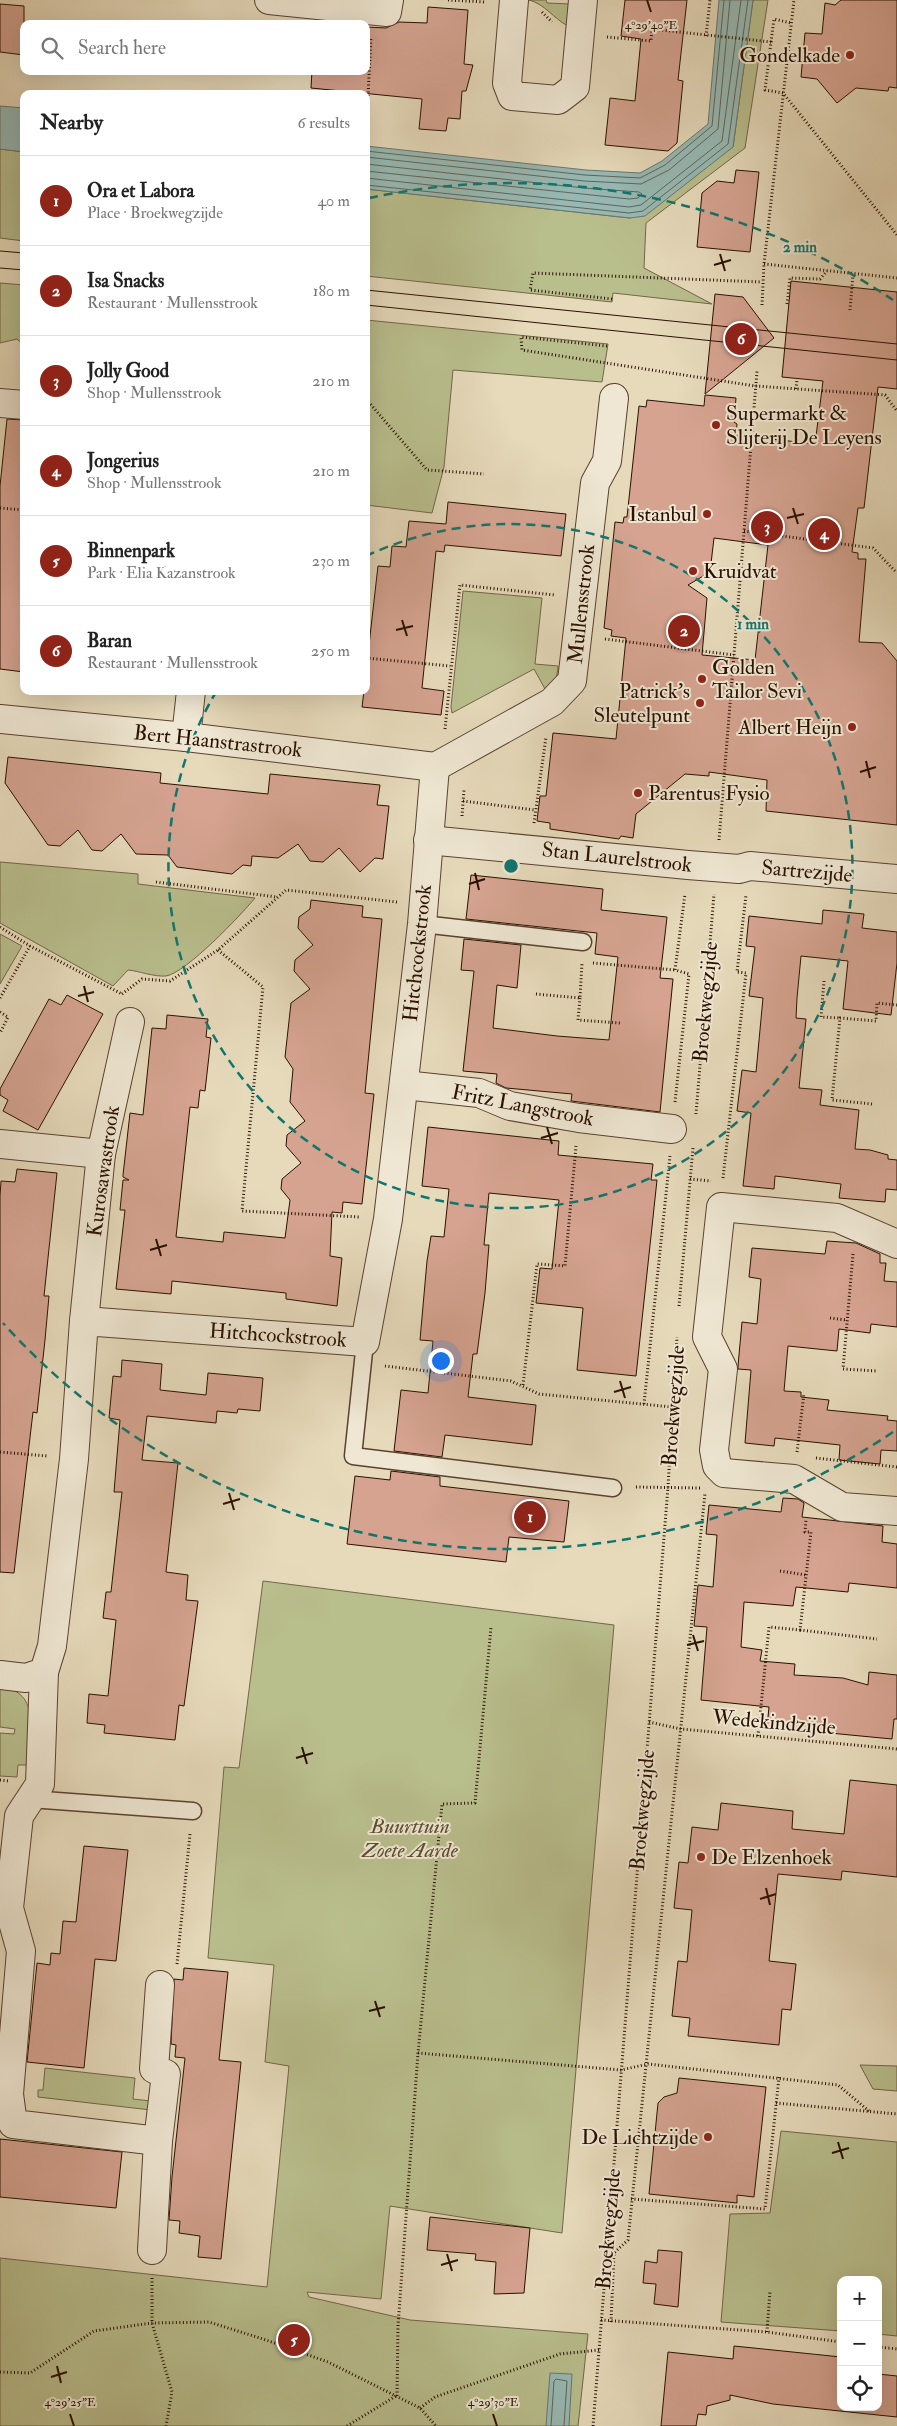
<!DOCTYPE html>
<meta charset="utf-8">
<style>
:root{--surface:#fff;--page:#f6f6f6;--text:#222;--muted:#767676;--line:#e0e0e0;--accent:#8f2418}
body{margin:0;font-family:"IM FELL Double Pica",serif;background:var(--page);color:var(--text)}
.controls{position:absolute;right:15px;bottom:15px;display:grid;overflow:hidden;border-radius:10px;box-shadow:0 5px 20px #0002}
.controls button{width:45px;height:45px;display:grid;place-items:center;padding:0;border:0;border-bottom:1px solid var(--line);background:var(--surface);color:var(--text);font:25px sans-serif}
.you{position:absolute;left:440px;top:1360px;width:18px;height:18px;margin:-12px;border:4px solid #fff;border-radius:50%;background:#1a73e8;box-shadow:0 0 0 8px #1a73e833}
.badge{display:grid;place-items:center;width:32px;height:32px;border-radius:50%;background:var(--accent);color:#fff;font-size:16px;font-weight:700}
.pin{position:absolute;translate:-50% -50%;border:2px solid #fff;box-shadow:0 1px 5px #0006}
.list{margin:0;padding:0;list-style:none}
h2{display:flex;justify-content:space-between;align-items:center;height:65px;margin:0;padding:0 20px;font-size:21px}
h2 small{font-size:16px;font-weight:400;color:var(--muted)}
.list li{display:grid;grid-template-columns:32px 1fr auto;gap:15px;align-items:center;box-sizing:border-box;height:90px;padding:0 20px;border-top:1px solid var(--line)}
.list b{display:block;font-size:19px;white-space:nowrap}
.list p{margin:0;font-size:16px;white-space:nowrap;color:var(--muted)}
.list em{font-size:16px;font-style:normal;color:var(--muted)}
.icon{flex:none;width:28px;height:28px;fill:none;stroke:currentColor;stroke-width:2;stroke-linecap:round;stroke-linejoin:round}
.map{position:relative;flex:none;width:897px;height:2426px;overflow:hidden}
.search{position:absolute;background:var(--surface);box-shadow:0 5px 20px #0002;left:20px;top:20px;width:350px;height:55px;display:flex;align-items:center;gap:12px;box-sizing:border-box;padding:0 18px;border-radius:10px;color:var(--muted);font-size:19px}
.panel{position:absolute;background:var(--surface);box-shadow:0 5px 20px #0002;left:20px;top:90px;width:350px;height:605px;border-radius:10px}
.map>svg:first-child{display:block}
.green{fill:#b9be8d;stroke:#726746}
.water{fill:#97bab5;stroke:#6b766d}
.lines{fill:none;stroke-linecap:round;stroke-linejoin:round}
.shore{stroke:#60655a;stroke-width:1}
.building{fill:#d5a390;stroke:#2a1000;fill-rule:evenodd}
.lane-casing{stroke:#59422f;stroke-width:19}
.street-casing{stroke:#59422f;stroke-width:30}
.path{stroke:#2a1000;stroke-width:3;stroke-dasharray:1 2.5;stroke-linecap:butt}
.lane{stroke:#efe7d3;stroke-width:16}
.street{stroke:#efe7d3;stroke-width:28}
.tram{stroke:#2a1000;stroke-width:1}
.ticks{fill:none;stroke:#2a1000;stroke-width:2}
.ring{fill:none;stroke:#0f766e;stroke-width:2.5;stroke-dasharray:9 6}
.poi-dot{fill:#8f2418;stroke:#efe7d3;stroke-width:2}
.labels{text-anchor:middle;stroke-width:4;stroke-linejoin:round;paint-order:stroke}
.poi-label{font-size:21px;fill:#2a1000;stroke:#efe7d3;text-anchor:end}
.street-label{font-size:21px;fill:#2a1000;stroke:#efe7d3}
.park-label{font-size:21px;font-style:italic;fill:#5c4d31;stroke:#efe7d3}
.ticks-label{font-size:12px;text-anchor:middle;fill:#2a1000;stroke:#efe7d3;stroke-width:4;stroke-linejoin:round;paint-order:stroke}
.centre{fill:#0f766e;stroke:#efe7d3;stroke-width:2.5}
.ring-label{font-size:15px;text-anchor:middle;font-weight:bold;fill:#0f766e;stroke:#efe7d3;stroke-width:4;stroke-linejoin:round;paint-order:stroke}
</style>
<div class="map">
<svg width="897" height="2426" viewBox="0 0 897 2426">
<rect width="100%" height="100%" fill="#e6dabb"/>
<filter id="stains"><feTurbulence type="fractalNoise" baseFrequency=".004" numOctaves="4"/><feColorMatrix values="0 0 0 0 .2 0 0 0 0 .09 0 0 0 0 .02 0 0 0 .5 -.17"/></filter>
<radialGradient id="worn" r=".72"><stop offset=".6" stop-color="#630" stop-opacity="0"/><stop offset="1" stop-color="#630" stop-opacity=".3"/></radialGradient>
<g class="green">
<path d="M529,0H546L547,3L570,4L568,26C554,19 545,4 529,0Z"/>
<path d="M753,0H768L745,148L646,223L644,268L712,304L613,293L612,302L366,276V189L630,218L733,147Z"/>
<path d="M0,149L24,152V241L0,238Z"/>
<path d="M0,283L24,285V345L17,339L0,343Z"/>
<path d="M366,320L608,344L602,382L453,370L444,467L432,513L366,505Z"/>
<path d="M463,591L542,598L535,664L558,666C557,678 556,684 545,689L534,669L452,713L451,707Z"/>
<path d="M0,862L138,874V884L255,898C241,915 186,973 166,976C154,977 139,971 128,970L113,986L0,923Z"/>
<path d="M0,934L22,946L0,984Z"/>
<path d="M263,1581L614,1625L562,2233L390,2206L381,2299L307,2292L309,2297L410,2320L588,2334L578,2426H0V2258L267,2287L289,2066L265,2062L274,1965L208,1958L224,1767L239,1768Z"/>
<path d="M0,1687C42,1691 29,1734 28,1765H18L17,1777L0,1776V1733L14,1734L15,1729L0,1727Z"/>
<path d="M860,2065L897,2066V2091L873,2089Z"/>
<path d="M45,2068L135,2078L133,2099L151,2101V2110L38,2097V2090H43Z"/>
<path d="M781,2131L897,2142V2336L878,2334V2280H841V2331L721,2322L730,2214L770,2213Z"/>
</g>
<g class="water">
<path d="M719,0H753L733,147L645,216L630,218L366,189V146L586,170L640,173L662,161L708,124Z"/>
<path d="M0,106L24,108V152L0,149Z"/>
<path d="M550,2373L572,2374L569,2426H546Z"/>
</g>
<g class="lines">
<g class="shore">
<path d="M366,151L585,175L640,178L665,165L712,126L724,0"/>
<path d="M366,157L584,181L641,184L669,170L718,129L730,0"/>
<path d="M366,164L584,188L639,192L642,194L638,198L629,199L366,171"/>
<path d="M366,178L629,207L641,205L722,141L741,0"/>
<path d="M366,185L629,213L643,211L728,144L748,0"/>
<path d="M551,2426L554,2381L556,2379L567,2381L564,2426"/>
</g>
</g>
<g class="building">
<path d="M625,0H687L678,80L683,81L677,143L668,151L605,145L610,98L635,101L641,39L621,36Z"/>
<path d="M841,0H897V88L889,87L888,91L856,88L837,103L817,79L801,77L805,33L822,34L825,3L835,5Z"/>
<path d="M0,4L24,6V55L0,52Z"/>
<path d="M428,7L468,10L464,64L473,65L466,91H462L460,119L448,118L446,131L419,129L422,99L311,88L312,71H366V27L386,28L399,22L427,23Z"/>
<path d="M736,170L759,172L750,252L697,247L702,193L717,181L734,183Z"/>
<path d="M791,281L897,292V389L878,387L864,508H858L852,552L858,553V559H866L859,642L882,643L897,661V825L766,811L767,780L709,772V776L685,774L636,814L633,838L621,836L619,839L550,829V823L537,821L540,796H546L553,733L616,739L626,638L611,636L612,630L604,628L615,522L623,523L624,517H627L639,406L646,407L647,400L704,406L705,395L736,398L734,422L737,424L736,435L815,444L823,381L782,377ZM714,538L768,545L755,660L702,655L707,598L688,585L710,572Z"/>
<path d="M715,294L743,297L774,338L705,394Z"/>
<path d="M7,419L24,420V672L0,669V486Z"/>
<path d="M448,502L566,514L561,556L445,545L444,552L436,551L422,688L444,691L441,715L362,707L364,691H366V671L378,566L390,567L392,546L406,547L409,521L446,524Z"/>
<path d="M8,757L161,773L160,783L268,794L270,774L380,785L377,805L389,806L383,859L375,858L360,872L339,848L323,862L310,861L298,844L278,858L252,856L251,866L243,865L232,874L177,867L168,855L136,854L121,834L102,851L92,850L78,830L60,846L48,845L5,783Z"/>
<path d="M471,875L603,889L601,910L667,917L660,978L673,979L660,1112L571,1101L572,1094L506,1088L496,1083L497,1074L463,1071L474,971L461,970L464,939L521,945L517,988L497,985L493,1028L557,1036L609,1040L618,957L595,954L597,933L466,919Z"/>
<path d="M311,900L363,906L362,917L382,919L365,1093L374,1094L362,1204L343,1202L342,1213L332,1212L330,1256L342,1258L337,1306L286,1299V1293L172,1281L171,1294L116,1289L125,1210H120L123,1180H129L123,1177V1175L130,1113L143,1115L152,1028L166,1029L167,1015L208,1019L206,1037L211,1038L205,1091L200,1090L198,1108L190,1107L176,1237L223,1242L224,1232L285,1238L290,1200L281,1189L282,1179L301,1163L286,1146L287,1135L305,1121L290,1102L293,1069L285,1057L291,1003L310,989L294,971L295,960L313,945L298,928L299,917L310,909Z"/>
<path d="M823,910L864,914L862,928L897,932V963L891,1015L843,1009L848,961L801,956L797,998L796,1018L806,1019L799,1088L822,1090L820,1105L859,1110L855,1149L870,1150L888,1155V1159L897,1160V1190L886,1189L885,1202L839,1198L841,1184L775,1176L774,1189L743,1186L751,1113L737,1111L742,1070L756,1072L763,998L749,996L755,947L746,946L749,916L822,924Z"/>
<path d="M67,995L103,1014L38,1130L3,1111L8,1100L0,1095V1089L49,999L61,1005Z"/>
<path d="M428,1127L559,1141L558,1155L653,1164L651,1180H657L636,1376L577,1370L583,1308L536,1303L540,1268L552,1269L559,1200L489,1193L484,1245H489L485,1293L477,1354H473L468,1397L536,1405L532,1445L445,1435L442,1457L394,1451L401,1390L428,1393L433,1341L420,1340L427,1261L431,1236L444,1237L449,1189L422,1186Z"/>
<path d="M17,1169L57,1173L44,1296H49L45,1340L37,1413L33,1412L14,1573L0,1572V1196L1,1181L15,1182Z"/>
<path d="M827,1241L856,1243L880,1254V1263H886L884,1281L897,1282V1327L871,1324L870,1333L839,1329L837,1351L788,1346L784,1391L801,1392V1397L829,1400L827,1410L888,1416L887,1420L897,1421V1451L881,1450L880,1464L839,1460L840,1445L775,1438L774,1446L745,1443L751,1370L738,1369V1366L742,1322L757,1324L761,1279L749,1277L752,1248L825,1254Z"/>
<path d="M122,1360L162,1364L160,1390L206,1395L208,1373L263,1378L260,1411L238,1409L237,1413L217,1411L216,1423L147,1416L142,1460L178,1463L166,1572L188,1575L186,1600L198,1601L184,1706L179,1705L175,1740L104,1733L105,1725L87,1723L89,1694L108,1696L116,1620L103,1618L106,1592H111L122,1492H114L120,1420L109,1418L113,1376L121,1377Z"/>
<path d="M391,1471L440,1477V1486L569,1501L564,1542L509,1537L506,1562L347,1544L355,1476L390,1480Z"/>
<path d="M783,1498L798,1499L804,1503L802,1517L883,1526L882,1542L897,1544V1588L849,1583L848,1592L796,1587L793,1606L744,1602L741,1647L762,1650L760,1661L795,1664L794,1675L843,1678L868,1685L869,1672L897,1675V1719H894L892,1739L767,1727L769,1707L701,1700L707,1627L694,1626L698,1585L713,1587L717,1535L706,1534L709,1505L781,1512Z"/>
<path d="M850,1780L897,1785V1877L842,1871L841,1880L778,1874L769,1961L796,1964L791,2010L782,2009L779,2045L688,2036L690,2018L672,2016L678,1961L687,1962L692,1910L674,1908L679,1862L688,1863L692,1827L718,1830L721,1803L793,1811L792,1829L844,1834Z"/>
<path d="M84,1846L128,1850L116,1961L95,1959L84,2068L27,2062L37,1963L50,1965L51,1953L60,1954L63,1921L76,1922Z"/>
<path d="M184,1968L228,1972L219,2060L241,2062L221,2259L198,2257L200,2236L179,2233L180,2221L169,2220L172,2177L185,2058L175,2057L176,2045L171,2044L174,1979L183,1980Z"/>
<path d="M679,2078L766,2087L754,2197L737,2195V2203L649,2194L658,2103L664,2097L677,2093Z"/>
<path d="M0,2139L122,2152L116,2208L0,2197Z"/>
<path d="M430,2217L530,2228L524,2293L494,2294L496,2262L475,2260L476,2254L427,2250Z"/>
<path d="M658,2250L682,2252L678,2307L654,2304L656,2284L643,2283L645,2261L657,2263Z"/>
<path d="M734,2346L841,2357V2407H878V2374L897,2376V2417L773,2404L730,2395V2400L707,2406L706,2415L698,2414L696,2426H661L668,2352L733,2359Z"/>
</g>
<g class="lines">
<g class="lane-casing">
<g id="lane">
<path d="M422,924L583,942"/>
<path d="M365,1342L353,1456L613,1488"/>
<path d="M30,1799L193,1811"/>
</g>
</g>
<g class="street-casing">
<g id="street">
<path d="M269,0L387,12L389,0"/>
<path d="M514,0L507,83L512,96L558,100L575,87L583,0"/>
<path d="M0,403L24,405"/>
<path d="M0,719L186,737L435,767"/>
<path d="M186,737L191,691"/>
<path d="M435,767L552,702L572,681L595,483L607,461L614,398"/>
<path d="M428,840L688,865L739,869L750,866L897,879"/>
<path d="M404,1085L479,1093L510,1106L579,1118L672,1129"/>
<path d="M0,1144L101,1154"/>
<path d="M897,1244L837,1218L721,1207L707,1337L723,1369L714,1450L717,1466L724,1473L794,1479L842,1507L897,1511"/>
<path d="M84,1321L101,1154L130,1022"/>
<path d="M44,1672L40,1784L19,1816L9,1908L21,1951L9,2094L13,2124L158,2141"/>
<path d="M0,1675L26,1678L44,1672L52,1646L74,1459L84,1321L365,1342L388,1219L422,924L435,767"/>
<path d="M152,2250L158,2141L166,2074L154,2069L160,1985"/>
</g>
</g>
<g class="path">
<path d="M448,0L485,2"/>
<path d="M542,12L552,22"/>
<path d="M706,36L710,0"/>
<path d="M607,37L651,41L652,29L771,42L765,90L783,93L897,235"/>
<path d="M771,42L774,19L791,23"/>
<path d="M368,96L371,37"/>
<path d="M764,264L897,278"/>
<path d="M612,299L530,290L533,273L762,282"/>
<path d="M787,304L790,278L820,279L827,271"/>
<path d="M762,305L764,264L794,0"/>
<path d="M850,310L853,274"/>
<path d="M607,346L521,337L522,350L755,386L885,395L897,411"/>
<path d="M796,389L797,380"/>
<path d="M366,399L427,470L484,474"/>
<path d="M0,508L24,510"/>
<path d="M744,531L873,548L895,571"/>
<path d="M605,639L734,655"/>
<path d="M366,658L450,666"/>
<path d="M445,729L460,585L555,595"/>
<path d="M463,801L535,810"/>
<path d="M462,816L464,790"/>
<path d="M534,823L546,737"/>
<path d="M719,840L757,371"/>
<path d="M156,882L277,897"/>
<path d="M0,927L30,946L122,994"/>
<path d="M218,950L263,987L242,1211L360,1217"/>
<path d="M593,963L675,970"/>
<path d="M824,981L821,1017L840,1018"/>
<path d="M122,994L142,979L170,981L218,950L286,890L397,902"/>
<path d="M536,994L580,998L582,963"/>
<path d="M0,998L30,946"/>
<path d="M580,998L578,1020L620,1023"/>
<path d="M0,1012L8,1017L0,1033"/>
<path d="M675,1102L689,974L675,970L685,894"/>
<path d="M872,1104L832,1100L840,1018L876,1021L877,1003L897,1005"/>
<path d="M696,1114L714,894"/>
<path d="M723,1178L746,973L737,972L746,895"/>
<path d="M690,1179L711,1181"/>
<path d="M853,1254L843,1369L877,1371"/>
<path d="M679,1306L693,1148"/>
<path d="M830,1318L846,1320"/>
<path d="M385,1366L511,1381L539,1394L672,1407"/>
<path d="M523,1385L537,1264L565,1266L576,1146"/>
<path d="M644,1404L670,1156"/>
<path d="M0,1452L47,1456"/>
<path d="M797,1452L804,1393"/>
<path d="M816,1458L897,1467"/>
<path d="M636,1487L700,1488"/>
<path d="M780,1571L806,1575"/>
<path d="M800,1630L877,1639"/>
<path d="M649,1722L681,1729L897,1749"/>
<path d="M758,1736L769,1627L800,1630L811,1532H805L806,1519"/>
<path d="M0,1780L9,1781"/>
<path d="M177,1964L190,1834"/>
<path d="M418,2053L621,2070L648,2064L838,2085L869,2111"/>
<path d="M776,2103L897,2114"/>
<path d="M631,2199L765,2209L779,2077"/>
<path d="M152,2278V2323L172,2392L166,2426"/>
<path d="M601,2320L767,2332L841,2342"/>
<path d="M611,2322L614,2253L628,2240L705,1493"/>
<path d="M767,2332L770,2291"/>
<path d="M878,2347L897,2349"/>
<path d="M0,2372L30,2373L94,2331L152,2323L209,2322L263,2339L328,2362L420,2408L436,2426"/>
<path d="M397,2396L398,2326L418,2053L442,1804L475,1803L491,1627"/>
<path d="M420,2408L435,2397L560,2354L599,2350"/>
<path d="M347,2426L396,2396"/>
<path d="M593,2426L668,1487L677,1337"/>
</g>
<use href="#lane" class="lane"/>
<use href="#street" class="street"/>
<g class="tram">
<path d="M0,251L24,253"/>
<path d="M0,268L24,270"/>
<path d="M366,290L897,344"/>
<path d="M366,305L897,360"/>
</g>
</g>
<path class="ticks" d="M647,0L651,12M720,254L725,271M714,265L731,260M793,508L798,524M787,518L804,514M402,620L407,636M396,630L413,626M866,761L870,778M860,772L876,767M475,873L479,890M469,884L485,879M84,986L88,1002M78,996L94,992M547,1127L552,1144M541,1138L558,1133M156,1239L161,1256M150,1250L167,1245M620,1381L625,1398M614,1392L631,1387M229,1493L234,1510M223,1504L240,1499M693,1635L698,1651M687,1645L704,1641M302,1747L307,1764M296,1758L313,1753M766,1888L770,1905M760,1899L776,1894M375,2001L380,2017M369,2011L385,2007M838,2142L843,2159M832,2153L849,2148M447,2254L452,2271M441,2265L458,2260M57,2366L61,2383M51,2377L67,2372M70,2414L74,2426M493,2414L497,2426"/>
<g class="ring">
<path d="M366 556A342 342 0 1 1 216 692"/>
<path d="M893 1432A683 683 0 0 1 3 1323M369 198A683 683 0 0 1 893 300"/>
</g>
<g class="poi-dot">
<circle cx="850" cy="55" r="5"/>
<circle cx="716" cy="425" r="5"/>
<circle cx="707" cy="514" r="5"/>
<circle cx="693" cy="571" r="5"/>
<circle cx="702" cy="679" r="5"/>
<circle cx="700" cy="703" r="5"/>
<circle cx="852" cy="727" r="5"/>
<circle cx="638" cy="793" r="5"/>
<circle cx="701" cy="1857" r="5"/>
<circle cx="708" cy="2137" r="5"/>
</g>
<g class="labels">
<g class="poi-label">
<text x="840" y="62">Gondelkade</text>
<text x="726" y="420" text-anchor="start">Supermarkt &amp;<tspan x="726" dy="24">Slijterij De Leyens</tspan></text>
<text x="697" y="521">Istanbul</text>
<text x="703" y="578" text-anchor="start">Kruidvat</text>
<text x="712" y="674" text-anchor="start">Golden<tspan x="712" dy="24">Tailor Sevi</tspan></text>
<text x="690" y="698">Patrick's<tspan x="690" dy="24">Sleutelpunt</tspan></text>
<text x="842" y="734">Albert Heijn</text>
<text x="648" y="800" text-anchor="start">Parentus Fysio</text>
<text x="711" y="1864" text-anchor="start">De Elzenhoek</text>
<text x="698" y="2144">De Lichtzijde</text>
</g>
<g class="street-label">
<text transform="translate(581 604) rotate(-84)" y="7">Mullensstrook</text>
<text transform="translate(218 741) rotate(6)" y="7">Bert Haanstrastrook</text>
<text transform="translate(617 857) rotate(6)" y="7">Stan Laurelstrook</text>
<text transform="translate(807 871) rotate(5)" y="7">Sartrezijde</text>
<text transform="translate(417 953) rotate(-84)" y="7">Hitchcockstrook</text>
<text transform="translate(705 1002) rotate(-85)" y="7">Broekwegzijde</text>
<text transform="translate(523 1105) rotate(11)" y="7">Fritz Langstrook</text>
<text transform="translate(103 1171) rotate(-82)" y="7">Kurosawastrook</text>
<text transform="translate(278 1335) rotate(4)" y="7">Hitchcockstrook</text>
<text transform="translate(673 1406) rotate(-86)" y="7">Broekwegzijde</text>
<text transform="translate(774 1722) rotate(5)" y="7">Wedekindzijde</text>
<text transform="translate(642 1810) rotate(-85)" y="7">Broekwegzijde</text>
<text transform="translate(608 2229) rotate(-85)" y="7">Broekwegzijde</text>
</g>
<g class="park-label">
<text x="410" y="1833">Buurttuin<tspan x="410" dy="24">Zoete Aarde</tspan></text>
</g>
</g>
<g class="ticks-label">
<text x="651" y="29">4°29'40"E</text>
<text x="70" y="2406">4°29'25"E</text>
<text x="493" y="2406">4°29'30"E</text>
</g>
<circle cx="511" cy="866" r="8" class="centre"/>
<g class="ring-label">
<text x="800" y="252">2 min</text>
<text x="753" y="629">1 min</text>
</g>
<rect width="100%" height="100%" filter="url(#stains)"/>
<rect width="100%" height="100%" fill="url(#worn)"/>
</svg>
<div class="controls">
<button>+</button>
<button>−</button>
<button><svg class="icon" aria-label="locate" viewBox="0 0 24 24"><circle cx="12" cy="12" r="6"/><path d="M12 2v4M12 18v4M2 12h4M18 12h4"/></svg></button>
</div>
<div class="you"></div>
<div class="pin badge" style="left:530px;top:1517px">1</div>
<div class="pin badge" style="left:684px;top:631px">2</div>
<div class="pin badge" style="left:767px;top:527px">3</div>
<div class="pin badge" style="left:824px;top:534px">4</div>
<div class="pin badge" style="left:294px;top:2340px">5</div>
<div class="pin badge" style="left:741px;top:339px">6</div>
<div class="search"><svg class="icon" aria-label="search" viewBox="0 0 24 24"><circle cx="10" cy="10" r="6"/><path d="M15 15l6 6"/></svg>Search here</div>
<section class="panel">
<h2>Nearby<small>6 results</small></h2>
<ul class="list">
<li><span class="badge">1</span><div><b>Ora et Labora</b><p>Place · Broekwegzijde</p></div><em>40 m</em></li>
<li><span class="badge">2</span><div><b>Isa Snacks</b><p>Restaurant · Mullensstrook</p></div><em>180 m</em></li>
<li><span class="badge">3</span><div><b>Jolly Good</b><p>Shop · Mullensstrook</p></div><em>210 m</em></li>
<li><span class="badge">4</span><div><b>Jongerius</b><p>Shop · Mullensstrook</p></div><em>210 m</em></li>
<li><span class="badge">5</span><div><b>Binnenpark</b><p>Park · Elia Kazanstrook</p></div><em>230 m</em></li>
<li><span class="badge">6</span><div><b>Baran</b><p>Restaurant · Mullensstrook</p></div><em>250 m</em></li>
</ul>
</section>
</div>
